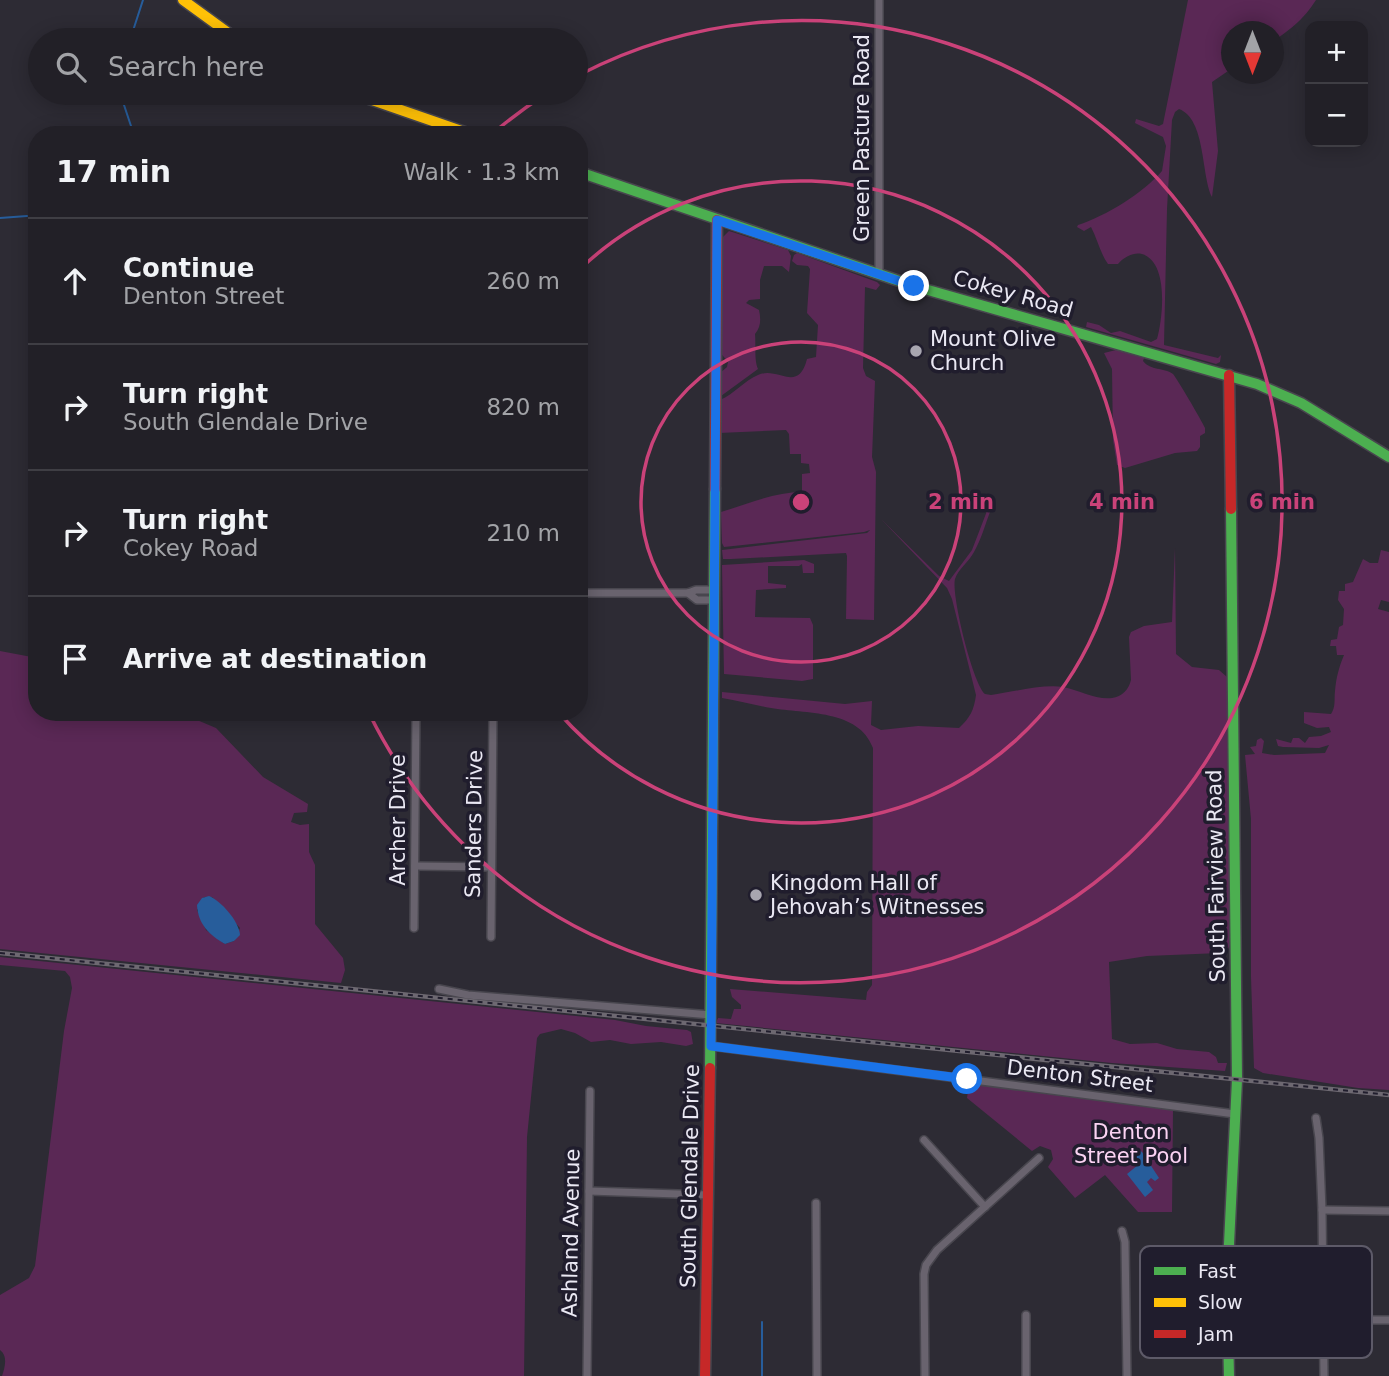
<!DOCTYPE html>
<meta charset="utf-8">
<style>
:root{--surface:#222027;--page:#2e2d33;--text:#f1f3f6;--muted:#a2a3a7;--line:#3f3e44}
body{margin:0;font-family:"DejaVu Sans",sans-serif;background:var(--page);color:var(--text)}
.controls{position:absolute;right:21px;top:21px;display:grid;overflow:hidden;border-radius:14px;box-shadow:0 4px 18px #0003}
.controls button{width:63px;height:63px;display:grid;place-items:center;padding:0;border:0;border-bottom:2px solid var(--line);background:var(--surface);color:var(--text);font:35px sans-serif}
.compass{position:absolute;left:1221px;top:21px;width:63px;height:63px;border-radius:50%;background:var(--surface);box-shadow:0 4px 18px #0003;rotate:180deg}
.stop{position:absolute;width:21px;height:21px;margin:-16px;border:5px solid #1a73e8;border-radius:50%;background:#fff}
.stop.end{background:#1a73e8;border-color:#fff;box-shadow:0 2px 7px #0008}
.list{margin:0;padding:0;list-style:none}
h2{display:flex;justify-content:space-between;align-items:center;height:91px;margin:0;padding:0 28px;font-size:30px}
h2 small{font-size:23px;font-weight:400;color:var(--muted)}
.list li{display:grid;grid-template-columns:46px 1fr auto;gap:21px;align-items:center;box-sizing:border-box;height:126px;padding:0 28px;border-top:2px solid var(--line)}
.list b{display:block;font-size:26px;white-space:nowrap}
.list p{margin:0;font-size:23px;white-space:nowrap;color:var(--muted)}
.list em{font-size:23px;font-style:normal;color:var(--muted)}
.icon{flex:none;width:38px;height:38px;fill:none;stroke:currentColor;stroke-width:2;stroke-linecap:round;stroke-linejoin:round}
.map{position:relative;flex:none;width:1389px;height:1376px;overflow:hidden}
.search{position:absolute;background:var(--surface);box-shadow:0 4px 18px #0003;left:28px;top:28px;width:560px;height:77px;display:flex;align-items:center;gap:18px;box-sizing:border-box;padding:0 24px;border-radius:38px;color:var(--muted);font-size:26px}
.panel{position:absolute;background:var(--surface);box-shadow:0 4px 18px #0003;left:28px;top:126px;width:560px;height:595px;border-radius:28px}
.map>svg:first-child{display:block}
.green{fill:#5a2855;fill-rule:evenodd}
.water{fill:#275d9b}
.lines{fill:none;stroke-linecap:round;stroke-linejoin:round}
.stream{stroke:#275d9b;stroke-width:2}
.street-casing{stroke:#48464e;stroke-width:10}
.fast-casing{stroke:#48464e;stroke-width:13}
.slow-casing{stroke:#48464e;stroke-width:13}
.jam-casing{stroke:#48464e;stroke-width:13}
.street{stroke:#69636e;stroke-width:7}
.fast{stroke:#4caf50;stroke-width:10}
.slow{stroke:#ffc107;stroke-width:10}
.jam{stroke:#c62828;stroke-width:10}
.rail-casing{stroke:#6d6871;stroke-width:4.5}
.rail{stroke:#201d2d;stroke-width:2;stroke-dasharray:5;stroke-linecap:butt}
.route{stroke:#1a73e8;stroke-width:9}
.ring{fill:none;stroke:#ca4279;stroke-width:3.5}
.poi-dot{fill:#a8a6b0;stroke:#201d2d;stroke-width:2.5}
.labels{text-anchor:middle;stroke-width:7;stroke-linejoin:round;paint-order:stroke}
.street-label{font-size:21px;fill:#eae8f3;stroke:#201d2d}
.poi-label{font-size:21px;fill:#eae8f3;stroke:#201d2d;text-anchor:start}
.park-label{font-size:21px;fill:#fbd3f3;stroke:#201d2d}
.key{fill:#201d2d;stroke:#5d5a68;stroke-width:2}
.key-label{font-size:19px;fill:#eae8f3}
.centre{fill:#ca4279;stroke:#201d2d;stroke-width:3.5}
.ring-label{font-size:21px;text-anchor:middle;font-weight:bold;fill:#ca4279;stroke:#201d2d;stroke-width:7;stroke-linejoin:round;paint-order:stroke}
</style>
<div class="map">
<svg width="1389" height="1376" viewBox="0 0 1389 1376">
<rect width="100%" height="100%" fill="#2d2b34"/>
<g class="green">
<path d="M1188,0H1316C1303,20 1293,27 1274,41V32H1232L1231,69L1212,82L1218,151L1212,197C1201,175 1206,119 1179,109L1175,112L1172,120L1167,209L1164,345L1218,358L1221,355L1220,362L1216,364L1086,327L1087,322L1099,325L1111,333L1120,331L1151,342L1157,339C1163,318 1169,262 1142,254C1133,252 1124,257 1118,264H1108C1100,253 1097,238 1091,227L1084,231L1077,227L1078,225C1106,216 1143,193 1162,171L1166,146L1163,137L1135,123L1136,119L1159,126L1163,124Z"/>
<path d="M729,231L788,250L791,256L789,272L782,266H764L760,280V299L749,300L746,303L759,310C761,319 761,327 755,334C756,344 754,361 758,369L721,396L719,374L727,367L728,362L719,351L721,239Z"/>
<path d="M797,253L877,282L880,285L876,290L865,287L863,368L866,376L875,381L872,457L876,472L874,620L846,619L847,556L846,553L731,559H723L722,550L867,533L870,530L864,532L724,547L722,543L721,512C748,504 775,492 802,492V474L810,473L809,464L801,463V454H790L789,434L786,430L719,433L720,400C734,394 744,381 758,375C778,366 798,394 807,359L816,357L818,325L807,313L810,269L808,266L797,265L792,261L794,255Z"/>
<path d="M1116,350L1144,358L1143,361C1151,371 1163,367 1173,374C1176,377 1202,421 1205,428V433L1200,436V447L1197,451L1175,453L1125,468L1117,465L1113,440L1112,369L1104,353Z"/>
<path d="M987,511L990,512C985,525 981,540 974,552C969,562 958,569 955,579C951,595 973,684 985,694L991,695C1012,692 1043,684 1063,687C1079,690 1096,700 1112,698C1122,697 1129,689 1131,680L1129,637L1131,632L1144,626L1172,622L1175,548L1176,654L1192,667L1219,670L1227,677L1230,944L1228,949L1220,953L1147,956L1109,962L1112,1039L1130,1044L1157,1043L1177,1049L1209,1052L1216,1057L1218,1063H1227L1225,1071L1112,1063L716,1023L718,1018L731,1019L734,1009H741V1005L732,997L730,989L866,1000L867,992L872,985L873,748C859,709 805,714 771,708C755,705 739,701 722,698V692L845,704L872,701L871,725L881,730L918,726L959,728C970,718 974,710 976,695L952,599L947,588L881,519L939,576L949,581L972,550Z"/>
<path d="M1381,550L1389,552V602L1381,600L1378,609L1389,612V1090L1358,1088L1263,1073L1254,1068L1251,977V819L1245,755L1255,754L1250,747L1256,746L1257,740L1261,738L1264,741L1262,753L1274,755L1325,753L1329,745L1319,748L1283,747L1278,746L1276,739L1291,743L1293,738H1299L1305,743L1309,737L1321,736L1331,732L1329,727L1317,728L1304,723V712L1331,714C1336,707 1334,699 1335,691C1336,678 1339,667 1344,655H1337L1336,646H1330L1331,640L1337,639L1339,627L1343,625L1344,609L1338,600L1339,591H1345V584L1353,582L1363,559L1370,563H1378Z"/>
<path d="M804,560L814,564V573H803L802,564L799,566H768V583L786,585V588L756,590L755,617L810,618L813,625V679L802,681L724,674L722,565Z"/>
<path d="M0,651L37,658V712H178L216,728L263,777L308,804L307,812L294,813L291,822L300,825L309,824V852L315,865V924L343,958L345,970L341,983L0,949ZM204,897H212L240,928L234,941L225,944L206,930L197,910Z"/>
<path d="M0,957L615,1020L646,1026L687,1030L691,1032L693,1044L686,1046L661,1042L631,1044L610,1040L591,1042L575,1033L561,1029L540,1034L537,1038L527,1137L524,1376H2C5,1367 8,1356 0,1350V1295L29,1278L35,1266L64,1031L72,988L70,977L65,971L0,965Z"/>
<path d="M969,1084L1173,1109L1172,1212H1138L1105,1175L1075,1198L1048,1167L1053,1159L1051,1150L1040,1146L1032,1151L967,1098Z"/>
</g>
<g class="water">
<path d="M209,896C221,901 239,921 240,935L234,941L225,944C209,935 198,924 197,905L202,898Z"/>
<path d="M1135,1147L1142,1152L1159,1178L1155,1181L1151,1178L1147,1182L1153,1190L1145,1197L1127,1174L1138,1165L1128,1156L1129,1151Z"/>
</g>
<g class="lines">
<g class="stream">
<path d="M130,40L143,0"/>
<path d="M120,93L134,135"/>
<path d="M0,218L27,216"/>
<path d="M762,1376V1322"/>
</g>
<g class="street-casing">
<g id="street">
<path d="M879,0V275"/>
<path d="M579,593H688L696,590H714"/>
<path d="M688,593L697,600H714"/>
<path d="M415,866L491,867"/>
<path d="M414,928L416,712"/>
<path d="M491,937L493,712"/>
<path d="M439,989L468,995L711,1015"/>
<path d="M711,1046L1235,1114"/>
<path d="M1316,1118L1319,1138L1322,1210L1324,1376"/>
<path d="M924,1140L985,1207"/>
<path d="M589,1191L708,1195"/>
<path d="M816,1203L817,1376"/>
<path d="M1322,1210L1389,1211"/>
<path d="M1122,1231L1125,1242L1127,1376"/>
<path d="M1323,1320H1389"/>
<path d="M587,1376L590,1091"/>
<path d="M925,1376L924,1274L926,1265L937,1250L1039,1158"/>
<path d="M1026,1376V1315"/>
</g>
</g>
<g class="fast-casing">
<g id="fast">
<path d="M579,172L914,286L1257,384L1301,403L1389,457"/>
<path d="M710,1068L715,489"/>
<path d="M1229,1376L1227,1285L1237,1080L1231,509"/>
</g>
</g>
<g class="slow-casing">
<g id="slow">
<path d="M183,0L238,40"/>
<path d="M352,93L473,135"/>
</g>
</g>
<g class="jam-casing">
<g id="jam">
<path d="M1229,375L1231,509"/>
<path d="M715,489L717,220"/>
<path d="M705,1376L710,1068"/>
</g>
</g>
<use href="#street" class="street"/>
<use href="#fast" class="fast"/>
<use href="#slow" class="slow"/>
<use href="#jam" class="jam"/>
<g class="rail-casing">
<path id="rail" d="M0,953L1389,1095"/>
</g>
<use href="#rail" class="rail"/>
</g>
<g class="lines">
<path class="route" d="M914,286L717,220L711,1046L967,1079"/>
</g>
<g class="ring">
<circle cx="801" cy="502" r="160"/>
<path d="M580 269A321 321 0 1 1 559 713"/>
<path d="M492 134A481 481 0 0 1 546 94M579 75A481 481 0 1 1 369 713"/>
</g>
<g class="poi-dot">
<circle cx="916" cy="351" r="7"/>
<circle cx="756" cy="895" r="7"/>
</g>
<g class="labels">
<g class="street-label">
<text transform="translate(862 138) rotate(-90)" y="7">Green Pasture Road</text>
<text transform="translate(1013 294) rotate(16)" y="7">Cokey Road</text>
<text transform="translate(398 820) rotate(-90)" y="7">Archer Drive</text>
<text transform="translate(474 824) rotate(-89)" y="7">Sanders Drive</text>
<text transform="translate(1216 876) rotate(-91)" y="7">South Fairview Road</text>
<text transform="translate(1080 1076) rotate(7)" y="7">Denton Street</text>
<text transform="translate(690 1176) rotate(-89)" y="7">South Glendale Drive</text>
<text transform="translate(571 1233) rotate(-89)" y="7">Ashland Avenue</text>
</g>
<g class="poi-label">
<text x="930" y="346">Mount Olive<tspan x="930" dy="24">Church</tspan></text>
<text x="770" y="890">Kingdom Hall of<tspan x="770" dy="24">Jehovah’s Witnesses</tspan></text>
</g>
<g class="park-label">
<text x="1131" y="1139">Denton<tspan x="1131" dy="24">Street Pool</tspan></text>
</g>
</g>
<rect x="1140" y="1246" width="232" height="112" rx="10" class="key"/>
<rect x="1154" y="1267" width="32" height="8" fill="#4caf50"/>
<rect x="1154" y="1298" width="32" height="9" fill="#ffc107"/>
<rect x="1154" y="1330" width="32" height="8" fill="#c62828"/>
<g class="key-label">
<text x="1198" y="1278">Fast</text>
<text x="1198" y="1309">Slow</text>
<text x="1198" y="1341">Jam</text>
</g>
<circle cx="801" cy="502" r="10" class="centre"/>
<g class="ring-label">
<text x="961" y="509">2 min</text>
<text x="1122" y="509">4 min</text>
<text x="1282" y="509">6 min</text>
</g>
</svg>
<div class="controls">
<button>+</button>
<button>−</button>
</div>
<svg class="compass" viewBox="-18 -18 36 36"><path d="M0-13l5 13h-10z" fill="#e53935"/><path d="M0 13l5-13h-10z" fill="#a2a3a7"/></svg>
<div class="stop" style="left:967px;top:1079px"></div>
<div class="stop end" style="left:914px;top:286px"></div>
<div class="search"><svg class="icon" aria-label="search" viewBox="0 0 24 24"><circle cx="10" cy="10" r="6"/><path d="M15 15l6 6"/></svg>Search here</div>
<section class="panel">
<h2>17 min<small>Walk · 1.3 km</small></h2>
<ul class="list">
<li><svg class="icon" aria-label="ahead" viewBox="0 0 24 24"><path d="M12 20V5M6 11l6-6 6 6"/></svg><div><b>Continue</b><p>Denton Street</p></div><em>260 m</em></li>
<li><svg class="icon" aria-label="right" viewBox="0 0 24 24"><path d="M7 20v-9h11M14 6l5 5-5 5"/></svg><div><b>Turn right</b><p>South Glendale Drive</p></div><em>820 m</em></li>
<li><svg class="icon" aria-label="right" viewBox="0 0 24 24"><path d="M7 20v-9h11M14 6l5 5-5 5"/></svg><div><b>Turn right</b><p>Cokey Road</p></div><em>210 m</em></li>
<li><svg class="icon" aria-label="arrive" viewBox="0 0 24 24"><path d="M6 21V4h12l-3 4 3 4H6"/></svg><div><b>Arrive at destination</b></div></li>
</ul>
</section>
</div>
